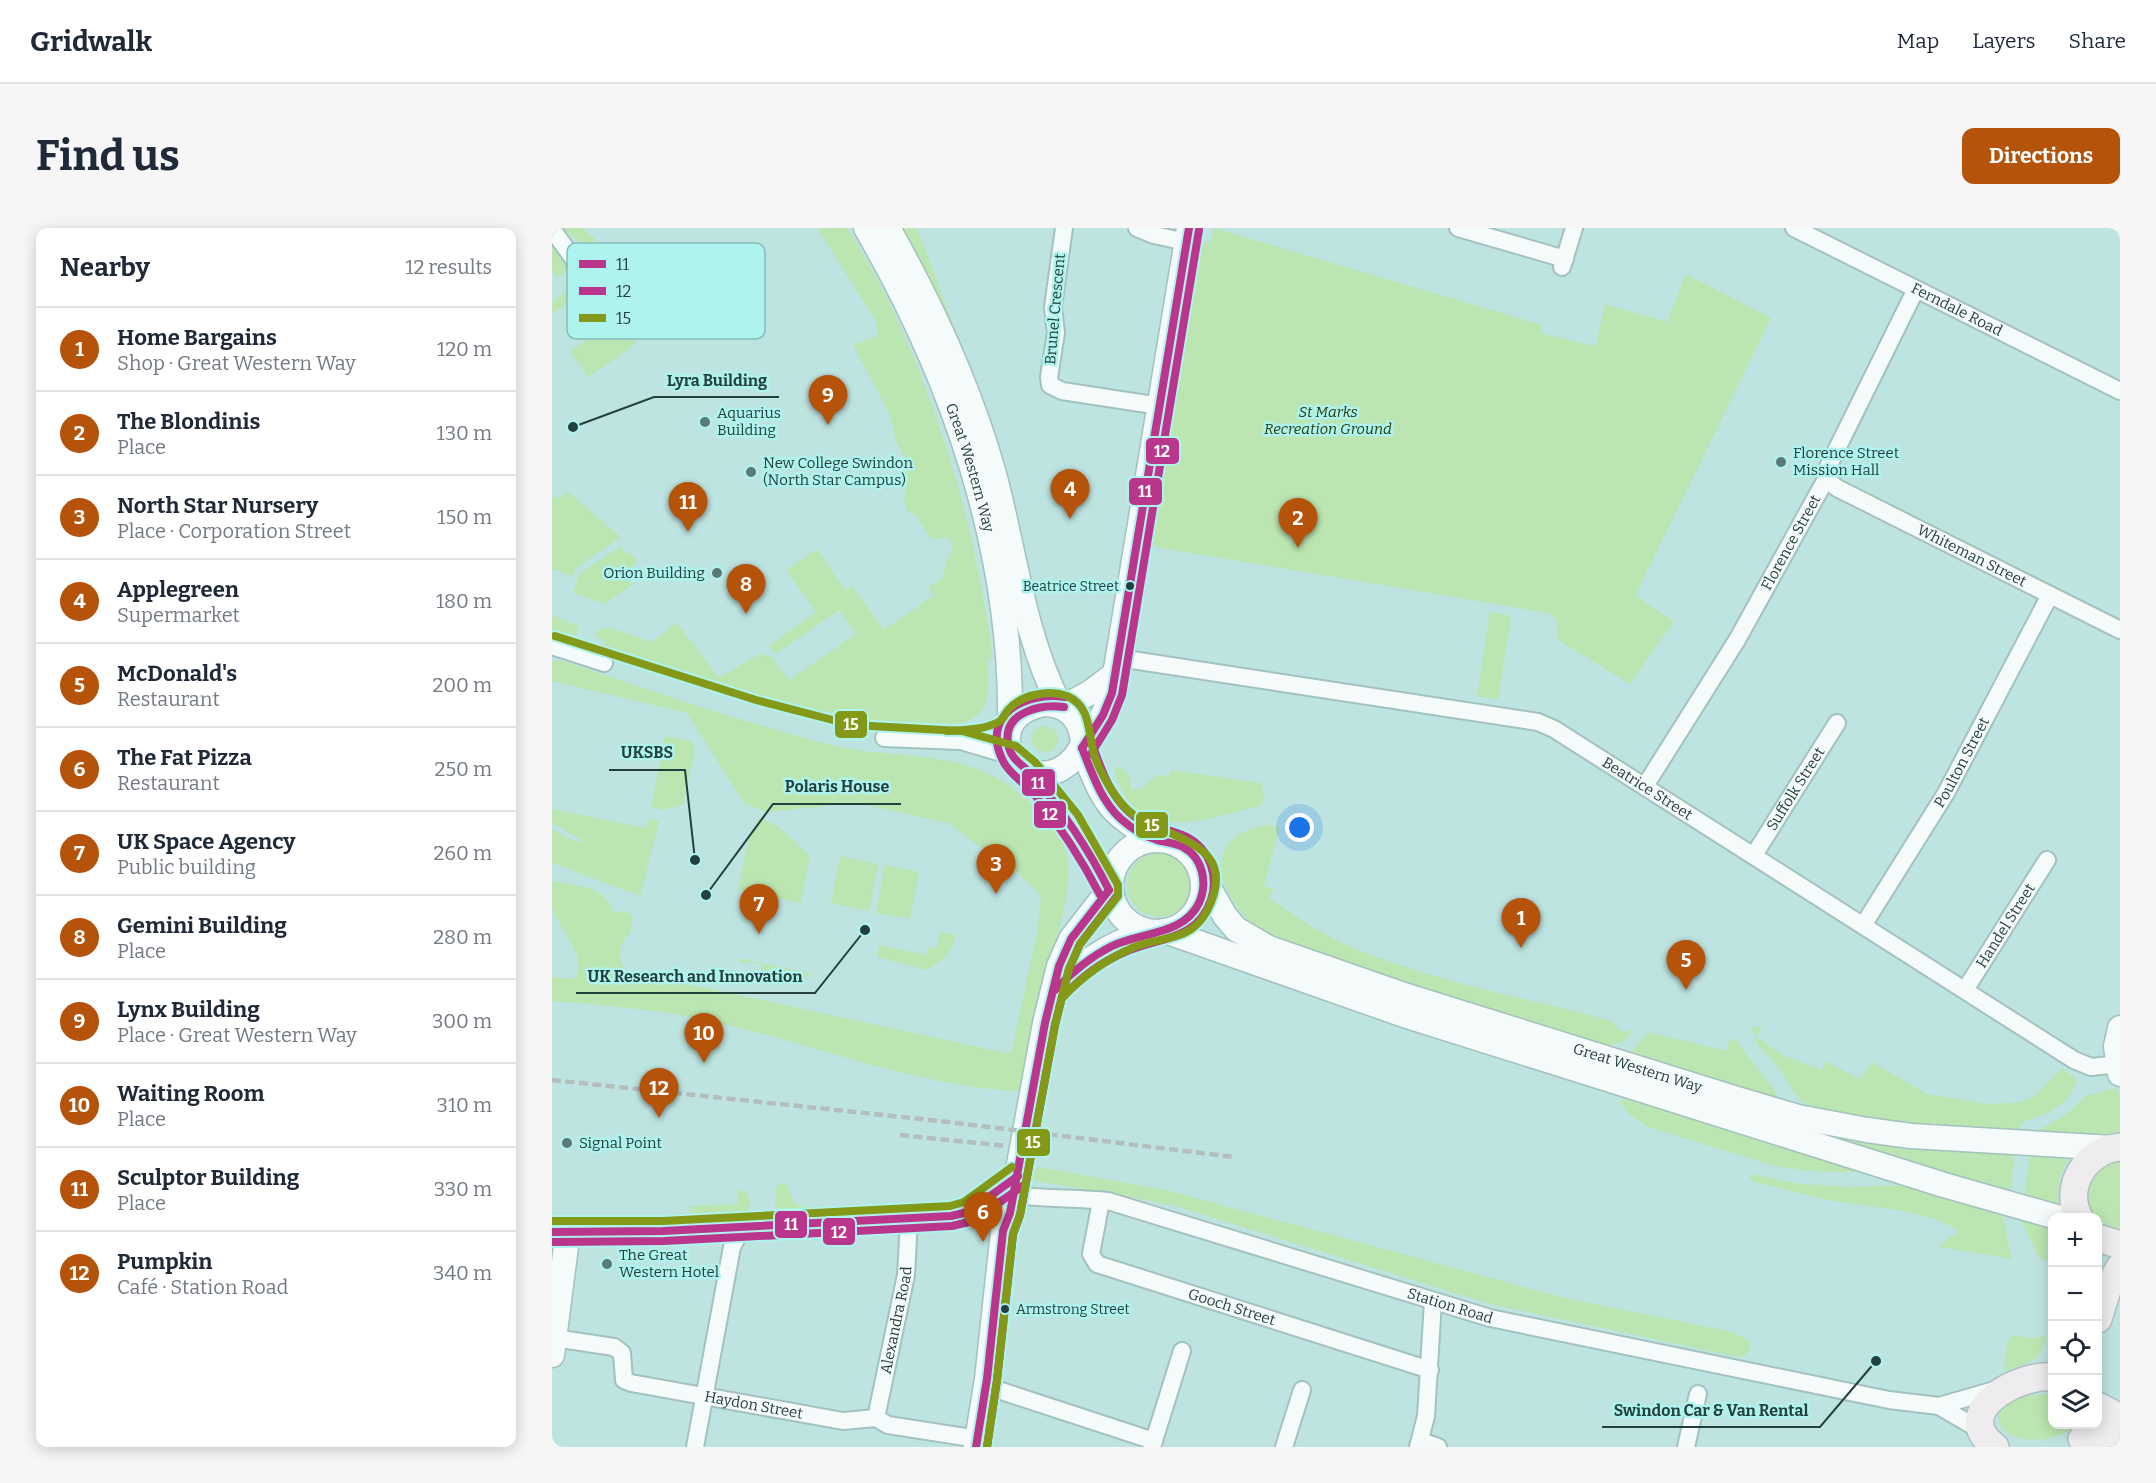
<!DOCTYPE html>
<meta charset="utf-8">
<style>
:root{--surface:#fff;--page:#f6f6f7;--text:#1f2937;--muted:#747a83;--line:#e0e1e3;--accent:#b45309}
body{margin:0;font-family:Bitter,serif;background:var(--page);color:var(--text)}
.controls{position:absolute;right:18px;bottom:18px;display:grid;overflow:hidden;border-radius:12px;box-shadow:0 3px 15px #0003}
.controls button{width:54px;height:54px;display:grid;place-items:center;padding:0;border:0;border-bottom:2px solid var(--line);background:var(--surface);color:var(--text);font:30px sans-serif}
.you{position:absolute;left:748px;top:600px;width:21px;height:21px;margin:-15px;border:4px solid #fff;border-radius:50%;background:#1a73e8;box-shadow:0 0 0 9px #1a73e833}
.badge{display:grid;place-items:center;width:39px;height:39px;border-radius:50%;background:var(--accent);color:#fff;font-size:20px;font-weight:700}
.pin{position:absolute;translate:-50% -50px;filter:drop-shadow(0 2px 3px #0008)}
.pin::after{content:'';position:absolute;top:32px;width:21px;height:18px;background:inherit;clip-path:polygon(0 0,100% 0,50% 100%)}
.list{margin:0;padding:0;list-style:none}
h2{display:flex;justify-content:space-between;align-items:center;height:78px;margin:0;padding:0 24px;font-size:26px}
h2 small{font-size:20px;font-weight:400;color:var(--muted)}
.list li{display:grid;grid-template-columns:39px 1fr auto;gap:18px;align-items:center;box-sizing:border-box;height:84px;padding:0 24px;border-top:2px solid var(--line)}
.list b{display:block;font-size:22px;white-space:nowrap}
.list p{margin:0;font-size:20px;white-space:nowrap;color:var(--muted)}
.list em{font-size:20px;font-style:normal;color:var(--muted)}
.icon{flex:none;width:33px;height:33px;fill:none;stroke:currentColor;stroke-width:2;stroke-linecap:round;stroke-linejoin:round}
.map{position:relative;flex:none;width:1568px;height:1219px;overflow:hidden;border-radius:12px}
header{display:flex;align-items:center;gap:36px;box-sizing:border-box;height:84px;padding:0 30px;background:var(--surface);border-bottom:2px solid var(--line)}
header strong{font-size:28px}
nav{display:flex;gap:33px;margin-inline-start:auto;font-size:21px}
.intro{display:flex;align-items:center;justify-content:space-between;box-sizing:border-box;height:144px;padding:0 36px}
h1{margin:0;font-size:42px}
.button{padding:15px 27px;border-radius:12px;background:var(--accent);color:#fff;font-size:21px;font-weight:700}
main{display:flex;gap:36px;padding:0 36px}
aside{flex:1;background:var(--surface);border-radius:12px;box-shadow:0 3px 15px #0003}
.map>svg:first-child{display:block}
.green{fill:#bbe5b1}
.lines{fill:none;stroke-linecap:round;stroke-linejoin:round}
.street-casing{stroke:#a3c1bf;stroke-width:20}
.secondary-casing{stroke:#a3c1bf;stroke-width:27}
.primary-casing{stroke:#adc1c0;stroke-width:30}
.street{stroke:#f5fbfa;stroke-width:16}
.secondary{stroke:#f5fbfa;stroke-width:24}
.primary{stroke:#eeecee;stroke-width:27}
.rail{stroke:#b4bebc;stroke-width:4.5;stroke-dasharray:9 4.5;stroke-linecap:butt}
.bus-1-casing{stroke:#aff3ee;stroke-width:12}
.bus-2-casing{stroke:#aff3ee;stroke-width:12}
.bus-3-casing{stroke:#aff3ee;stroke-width:12}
.bus-1{stroke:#b9368c;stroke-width:8}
.bus-2{stroke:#b9368c;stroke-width:8}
.bus-3{stroke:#849918;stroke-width:8}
.poi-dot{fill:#5a7977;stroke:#aff3ee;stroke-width:2}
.bus-dot{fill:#24403e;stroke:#aff3ee;stroke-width:2}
.labels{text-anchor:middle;stroke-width:5;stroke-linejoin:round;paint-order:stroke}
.bus-label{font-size:14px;fill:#24403e;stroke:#aff3ee;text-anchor:end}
.street-label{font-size:15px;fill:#24403e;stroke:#aff3ee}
.park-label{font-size:15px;font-style:italic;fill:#273d0a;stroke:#aff3ee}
.poi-label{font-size:15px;fill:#24403e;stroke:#aff3ee;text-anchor:start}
.key{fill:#aff3ee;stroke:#85bdb9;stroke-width:1.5}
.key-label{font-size:16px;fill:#24403e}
.leader{fill:none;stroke:#24403e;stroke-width:2}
.callout-dot{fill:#24403e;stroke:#aff3ee;stroke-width:2}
.callout-label{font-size:16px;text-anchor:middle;font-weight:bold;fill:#24403e;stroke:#aff3ee;stroke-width:5;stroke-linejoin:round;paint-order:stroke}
.line-badge{stroke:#aff3ee;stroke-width:2}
.badge-label{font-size:16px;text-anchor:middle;font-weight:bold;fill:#fff}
</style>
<header>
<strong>Gridwalk</strong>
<nav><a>Map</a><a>Layers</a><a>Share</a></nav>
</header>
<div class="intro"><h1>Find us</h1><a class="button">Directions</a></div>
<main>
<aside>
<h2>Nearby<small>12 results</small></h2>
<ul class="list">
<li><span class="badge">1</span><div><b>Home Bargains</b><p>Shop · Great Western Way</p></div><em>120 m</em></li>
<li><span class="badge">2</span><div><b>The Blondinis</b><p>Place</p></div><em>130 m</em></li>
<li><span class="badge">3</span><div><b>North Star Nursery</b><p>Place · Corporation Street</p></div><em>150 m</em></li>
<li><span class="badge">4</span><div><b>Applegreen</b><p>Supermarket</p></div><em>180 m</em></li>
<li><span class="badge">5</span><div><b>McDonald's</b><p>Restaurant</p></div><em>200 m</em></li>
<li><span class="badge">6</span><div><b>The Fat Pizza</b><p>Restaurant</p></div><em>250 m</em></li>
<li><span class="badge">7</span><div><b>UK Space Agency</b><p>Public building</p></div><em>260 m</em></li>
<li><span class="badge">8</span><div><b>Gemini Building</b><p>Place</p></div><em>280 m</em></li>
<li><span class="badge">9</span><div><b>Lynx Building</b><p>Place · Great Western Way</p></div><em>300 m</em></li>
<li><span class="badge">10</span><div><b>Waiting Room</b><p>Place</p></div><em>310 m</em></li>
<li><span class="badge">11</span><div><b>Sculptor Building</b><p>Place</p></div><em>330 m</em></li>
<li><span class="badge">12</span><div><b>Pumpkin</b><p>Café · Station Road</p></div><em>340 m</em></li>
</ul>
</aside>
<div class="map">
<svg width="1568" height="1219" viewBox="0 0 1568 1219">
<rect width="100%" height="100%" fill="#bee4e1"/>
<g class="green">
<path d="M12,0H31L44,12C31,20 20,11 12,0Z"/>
<path d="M265,0H295C371,117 422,286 440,424L439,431L436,432C437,463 441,489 405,496L321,493L219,474L50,418L53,413L42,408L46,402L57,399L99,414L125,395L167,450L209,425L220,430L237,452L304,406L287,382L224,426L217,418L264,384L234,342L265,321L293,362L300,358L332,402L381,368L376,359L392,349C391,335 399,328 401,315L395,310L379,311L365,289L356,283L352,272L355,255L352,228L344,213L338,187L301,117L326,108L324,93Z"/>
<path d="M347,0H365L441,202Z"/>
<path d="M662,0L990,97L988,105L1038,117H1044L1053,76L1115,94L1134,46L1219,90L1083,368L1122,393L1078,456L1006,412L1004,391L996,385L598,318L627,153L624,151L647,14L658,15Z"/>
<path d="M0,14L17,38V41L5,50L0,42Z"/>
<path d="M38,30L50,34L81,80C101,66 112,48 137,65L140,73L136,84C124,89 109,92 96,89C87,87 82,84 72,85L66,94L81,108L83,114L77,121L36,149L18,123L46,104L45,84L51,65L35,35Z"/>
<path d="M29,60L35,64L37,72L31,65L0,86V75C8,67 18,60 29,60Z"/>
<path d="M16,264L69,309L24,340L21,348L0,341V267L5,271Z"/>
<path d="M68,318L74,326L78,324L85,334L79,339L82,343L74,348L80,357L53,376L21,365L27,346Z"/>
<path d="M938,384L959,388L946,472L925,468Z"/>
<path d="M0,387L26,398L24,408L0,402Z"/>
<path d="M7,432C97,461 188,494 280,517C330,530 388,523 435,545C462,557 506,594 514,623C522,657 509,692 501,725C491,767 483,810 474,853L466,863C370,859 266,818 172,796C116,782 58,778 0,773V749L22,751C39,727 4,702 0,677C0,670 0,661 0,653C24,658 54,658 62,684L72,683L80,687L79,704C66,717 66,725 72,742L459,826L486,700L489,668L444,623L430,620L396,595L304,575L214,584L192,575L135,485L0,453V434Z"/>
<circle cx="493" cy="511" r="13"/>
<path d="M113,508L139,513L143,521L131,577L110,582L99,579Z"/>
<path d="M563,538C576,542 579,550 579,562L590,560L605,547L618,548L619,542L709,555L712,570L708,578C666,587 603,614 574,569C568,559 562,549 563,538Z"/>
<path d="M0,581L94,600L96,591L107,593L88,668L0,635V601L24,614L31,613L0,595Z"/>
<path d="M207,589L226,598L258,628L249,675L186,662L196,614Z"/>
<path d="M712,597L728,598L712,658L722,661L717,670C745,688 773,709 804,721C885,754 975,770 1060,793C1065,803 1072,806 1082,800L1072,814L1056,817L997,805L736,719C727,714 715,710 708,703C669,671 643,612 712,597Z"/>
<circle cx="607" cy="657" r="32"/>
<path d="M288,628L326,636L317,683L279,675Z"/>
<path d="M333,637L367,644L358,691L324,685Z"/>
<path d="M388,704L404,707C400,724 390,734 374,742L325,729L327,717L374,727L376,719L385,720Z"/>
<path d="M186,730L253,744L260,745C244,759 213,749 196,742L209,744L211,737L199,734L191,736Z"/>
<path d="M1203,798L1210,800L1204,809L1231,827L1270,842L1273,833L1309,851L1320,834L1375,866L1437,876L1468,874L1482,869L1510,840L1525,852C1518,877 1495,887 1472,893L1464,906L1374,902L1268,885L1246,870L1227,840L1206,817L1199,799Z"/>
<path d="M1096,804L1175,823L1177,813L1183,810C1196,833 1217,849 1229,874L1078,826Z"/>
<path d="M1563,860L1568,869V902L1560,907L1480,905L1511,889L1534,868Z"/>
<path d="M1075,869L1295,938L1302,944H1270L1226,939L1096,899L1077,886L1068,874Z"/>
<path d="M1186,881L1463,923L1458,965Z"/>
<path d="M1478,926L1517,929L1507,951L1506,980L1472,970Z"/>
<path d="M1568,932V1001C1524,991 1524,942 1568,932Z"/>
<path d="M487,939L618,963L1013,1070L1181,1104L1197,1113V1123L1190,1130L938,1076L620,977L484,953L480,946Z"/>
<path d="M1200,946L1248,956L1298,959L1360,957L1450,985L1460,1031L1387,1019L1399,1008L1406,1006V1002C1374,982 1330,981 1294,975C1263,970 1231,961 1200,953L1197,949Z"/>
<path d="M227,955L235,957L242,975L252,979L395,974V981L235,988L223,978L224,961Z"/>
<path d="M186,961L195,964C200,974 197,983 190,991L144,995L126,988L125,984L137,987V978L186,976Z"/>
<path d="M1468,990L1487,995L1500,1003V1034L1487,1030Z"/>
<path d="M1460,1107L1477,1110L1495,1108C1488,1135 1476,1135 1452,1143L1455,1115Z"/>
<path d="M1500,1165V1196L1524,1197C1504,1219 1435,1219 1448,1178L1462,1170Z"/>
</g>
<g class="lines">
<g class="street-casing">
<g id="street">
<path d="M512,0L501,79L504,105L497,149L498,157L510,163L608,178"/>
<path d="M585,0L602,7L634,14"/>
<path d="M906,0L1013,31"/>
<path id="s1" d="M1242,0L1568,163"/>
<path d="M0,1L23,33L25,45"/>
<path d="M1010,39L1022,0"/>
<path id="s2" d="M1274,251L1285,260L1568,402"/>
<path d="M0,418L52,435"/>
<path id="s3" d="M567,430L986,494L1002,501L1522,832L1539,839L1568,836"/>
<path d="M332,510L408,513L457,501"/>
<path d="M412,514L460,528"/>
<path id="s4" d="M1093,558L1185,412L1274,251V243L1364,61"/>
<path id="s5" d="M1202,627L1285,495"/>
<path id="s6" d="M1312,696L1394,565L1498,367"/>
<path id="s7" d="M1413,762L1495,632"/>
<path id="s8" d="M462,967C493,971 524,970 556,973L938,1090L1337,1172L1387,1178L1446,1161"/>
<path id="s9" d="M549,973L539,1026L545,1036L878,1142"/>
<path id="s10" d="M2,1110L62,1119L70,1125L72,1152L79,1155L291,1193L324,1190L336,1197L426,1211"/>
<path d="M434,1158L602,1213"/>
<path d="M1387,1178L1428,1202"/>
<path id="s11" d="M324,1190L354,1047L357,992"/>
<path d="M869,1213L886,1219"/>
<path d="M143,1219L180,1019L191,998"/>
<path d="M600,1219L630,1123"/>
<path d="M732,1219L750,1162"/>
<path d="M866,1219L874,1188L881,1073"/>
<path d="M1134,1219L1146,1166"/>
</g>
</g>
<g class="secondary-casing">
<g id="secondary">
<path id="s12" d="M314,0C401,150 461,322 458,497"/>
<path d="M336,0C380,78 418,160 442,246C463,324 471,406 508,478"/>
<path d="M491,476C515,476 528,489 531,513C529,523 523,530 516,536C470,573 421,492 491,476Z"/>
<path d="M512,479L539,464L564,445"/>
<path d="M531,513L551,487L560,465L637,0"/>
<path d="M530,520C551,571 554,585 605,612"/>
<path d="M475,541L522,600L557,662"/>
<circle cx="605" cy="658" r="46"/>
<path id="s13" d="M653,653L673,688L684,701L717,720L855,768L1185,871L1246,889L1315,902L1359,908L1561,920"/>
<path d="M613,703L852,787L1392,957L1508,990"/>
<path d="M503,761C535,732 553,718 595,704"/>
<path d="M1568,800L1564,818L1568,846"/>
<path d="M0,1004H94L369,991L439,979L462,967"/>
<path d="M0,1127L16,1003"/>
<path d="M424,1219L435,1151L451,1003L458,985L493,795L507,738L519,711L557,662"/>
</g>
</g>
<g class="primary-casing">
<g id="primary">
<path d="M1527,990C1511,958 1534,922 1568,919"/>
<path d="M1546,1010L1568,1017"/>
<path d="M1546,1091L1555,1062L1568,1039"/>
<path d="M1546,1178L1568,1190"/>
<path d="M1530,1211L1568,1206"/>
<path d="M1443,1219C1397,1184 1465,1146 1500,1149"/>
</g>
</g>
<use href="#street" class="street"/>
<use href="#secondary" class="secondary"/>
<use href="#primary" class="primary"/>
<g class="rail">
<path d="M0,852L388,893L682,929"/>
<path d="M348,907L455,918"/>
</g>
<g class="bus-1-casing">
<g id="bus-1">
<path d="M512,479C489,476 451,484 456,515C458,531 470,536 480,547C511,583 536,620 557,662"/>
<path d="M530,520L551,487L560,465L637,0"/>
<path d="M503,762C520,744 538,729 560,718C589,704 632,707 647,675C656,655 651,630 631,619C623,615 613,614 605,612C592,608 579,600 569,591C549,573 540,545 530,520"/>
<path d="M0,1004L111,1003L399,988L416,984L466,948"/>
<path d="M424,1219L435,1151L451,1003L458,985L493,795L507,738L519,711L557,662"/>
</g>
</g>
<g class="bus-2-casing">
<g id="bus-2">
<path d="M513,469C473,463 428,487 451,533C457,546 473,555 482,566C508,598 529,630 548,667"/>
<path d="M539,526L560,492L570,467L647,2"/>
<path d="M511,769C529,749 549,734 573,724C607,709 645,713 659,672C667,649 658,621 635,609C615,599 596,601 577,584C557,566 549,540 540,516"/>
<path d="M0,1014L112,1013L400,998L421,993L472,957"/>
<path d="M435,1219L445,1152L461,1006L468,987L503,797L517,741L528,716L565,668"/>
</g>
</g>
<g class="bus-3-casing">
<g id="bus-3">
<path d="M3,408L204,472L300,497L410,503L464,518L483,534L526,587L566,657V668L528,716L517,741L503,797L468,987L461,1006L445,1152L435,1219"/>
<path d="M395,503C411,502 434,502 448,493C452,491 453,486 456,482C469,467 496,461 515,468C538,478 536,501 541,522C543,532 548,542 553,551C561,565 571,581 585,589C625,613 688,618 655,683C638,715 608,708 580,720C553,732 531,748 511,769"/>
<path d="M0,993H111L398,978L412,974L460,939"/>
</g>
</g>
<use href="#bus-1" class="bus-1"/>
<use href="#bus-2" class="bus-2"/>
<use href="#bus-3" class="bus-3"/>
</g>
<g class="poi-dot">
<circle cx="153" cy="194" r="6"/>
<circle cx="1229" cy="234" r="6"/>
<circle cx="199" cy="244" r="6"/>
<circle cx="165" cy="345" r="6"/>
<circle cx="15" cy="915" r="6"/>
<circle cx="55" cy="1036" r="6"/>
</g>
<g class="bus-dot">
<circle cx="578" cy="358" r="5"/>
<circle cx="453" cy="1081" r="5"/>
</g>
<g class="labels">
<g class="bus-label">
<text x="567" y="363">Beatrice Street</text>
<text x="464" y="1086" text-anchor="start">Armstrong Street</text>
</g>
<g class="street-label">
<text transform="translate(503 81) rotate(-85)" y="5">Brunel Crescent</text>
<text dy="5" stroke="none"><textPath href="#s1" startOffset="182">Ferndale Road</textPath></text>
<text dy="5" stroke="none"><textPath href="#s12" startOffset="262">Great Western Way</textPath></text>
<text dy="5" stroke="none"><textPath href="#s4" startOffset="284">Florence Street</textPath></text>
<text dy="5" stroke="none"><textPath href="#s2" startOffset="165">Whiteman Street</textPath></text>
<text dy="5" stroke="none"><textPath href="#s6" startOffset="189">Poulton Street</textPath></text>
<text dy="5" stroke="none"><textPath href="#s3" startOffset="552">Beatrice Street</textPath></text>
<text dy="5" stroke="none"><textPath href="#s5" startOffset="78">Suffolk Street</textPath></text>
<text dy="5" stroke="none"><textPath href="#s7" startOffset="76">Handel Street</textPath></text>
<text dy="5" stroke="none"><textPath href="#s13" startOffset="483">Great Western Way</textPath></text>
<text dy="5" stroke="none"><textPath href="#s8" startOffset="452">Station Road</textPath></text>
<text dy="5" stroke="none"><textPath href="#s9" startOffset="207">Gooch Street</textPath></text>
<text dy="5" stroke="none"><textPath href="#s11" startOffset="100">Alexandra Road</textPath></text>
<text dy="5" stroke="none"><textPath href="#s10" startOffset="230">Haydon Street</textPath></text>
</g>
<g class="park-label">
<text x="776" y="189">St Marks<tspan x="776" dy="17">Recreation Ground</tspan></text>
</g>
<g class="poi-label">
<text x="165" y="190">Aquarius<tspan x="165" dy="17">Building</tspan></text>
<text x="1241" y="230">Florence Street<tspan x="1241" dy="17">Mission Hall</tspan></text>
<text x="211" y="240">New College Swindon<tspan x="211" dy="17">(North Star Campus)</tspan></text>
<text x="153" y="350" text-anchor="end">Orion Building</text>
<text x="27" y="920">Signal Point</text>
<text x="67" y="1032">The Great<tspan x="67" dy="17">Western Hotel</tspan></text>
</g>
</g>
<rect x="15" y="15" width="198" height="96" rx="9" class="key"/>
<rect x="27" y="32" width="27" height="8" fill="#b9368c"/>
<rect x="27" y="59" width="27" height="8" fill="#b9368c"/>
<rect x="27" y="86" width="27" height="8" fill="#849918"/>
<g class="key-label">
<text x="64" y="42">11</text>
<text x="64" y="69">12</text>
<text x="64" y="96">15</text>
</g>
<path class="leader" d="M21 199L102 169H227M143 632L133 542H57M154 667L221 576H349M313 702L263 765H24M1324 1133L1268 1199H1050"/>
<g class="callout-dot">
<circle cx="21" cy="199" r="6"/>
<circle cx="143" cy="632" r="6"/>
<circle cx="154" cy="667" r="6"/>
<circle cx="313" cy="702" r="6"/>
<circle cx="1324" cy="1133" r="6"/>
</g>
<g class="callout-label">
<text x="165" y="158">Lyra Building</text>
<text x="95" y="530">UKSBS</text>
<text x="285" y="564">Polaris House</text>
<text x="143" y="754">UK Research and Innovation</text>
<text x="1159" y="1188">Swindon Car &amp; Van Rental</text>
</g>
<g class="line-badge">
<rect x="593" y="209" width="35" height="28" rx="6" fill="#b9368c"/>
<rect x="576" y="249" width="35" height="29" rx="6" fill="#b9368c"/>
<rect x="282" y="482" width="34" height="29" rx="6" fill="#849918"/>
<rect x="469" y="540" width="35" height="29" rx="6" fill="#b9368c"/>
<rect x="481" y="572" width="34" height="29" rx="6" fill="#b9368c"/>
<rect x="583" y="583" width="34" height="28" rx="6" fill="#849918"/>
<rect x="464" y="900" width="35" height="29" rx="6" fill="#849918"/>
<rect x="222" y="982" width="34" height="29" rx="6" fill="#b9368c"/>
<rect x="270" y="989" width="34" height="29" rx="6" fill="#b9368c"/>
</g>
<g class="badge-label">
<text x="610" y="229">12</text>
<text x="593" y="269">11</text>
<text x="299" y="502">15</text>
<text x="486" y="561">11</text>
<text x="498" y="592">12</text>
<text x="600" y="603">15</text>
<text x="481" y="920">15</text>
<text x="239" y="1002">11</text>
<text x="287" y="1010">12</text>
</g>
</svg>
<div class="controls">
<button>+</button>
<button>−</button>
<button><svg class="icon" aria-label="locate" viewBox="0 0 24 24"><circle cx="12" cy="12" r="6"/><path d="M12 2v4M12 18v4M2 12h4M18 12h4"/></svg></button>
<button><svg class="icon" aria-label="layers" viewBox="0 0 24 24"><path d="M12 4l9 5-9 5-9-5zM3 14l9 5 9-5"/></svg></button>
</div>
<div class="you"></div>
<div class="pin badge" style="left:969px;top:720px">1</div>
<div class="pin badge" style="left:746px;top:320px">2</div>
<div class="pin badge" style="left:444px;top:666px">3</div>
<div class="pin badge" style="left:518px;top:291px">4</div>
<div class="pin badge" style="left:1134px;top:762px">5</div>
<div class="pin badge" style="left:431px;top:1014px">6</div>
<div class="pin badge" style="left:207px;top:706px">7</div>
<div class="pin badge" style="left:194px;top:386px">8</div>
<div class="pin badge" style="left:276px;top:197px">9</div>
<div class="pin badge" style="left:152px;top:835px">10</div>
<div class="pin badge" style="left:136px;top:304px">11</div>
<div class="pin badge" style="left:107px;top:890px">12</div>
</div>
</main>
